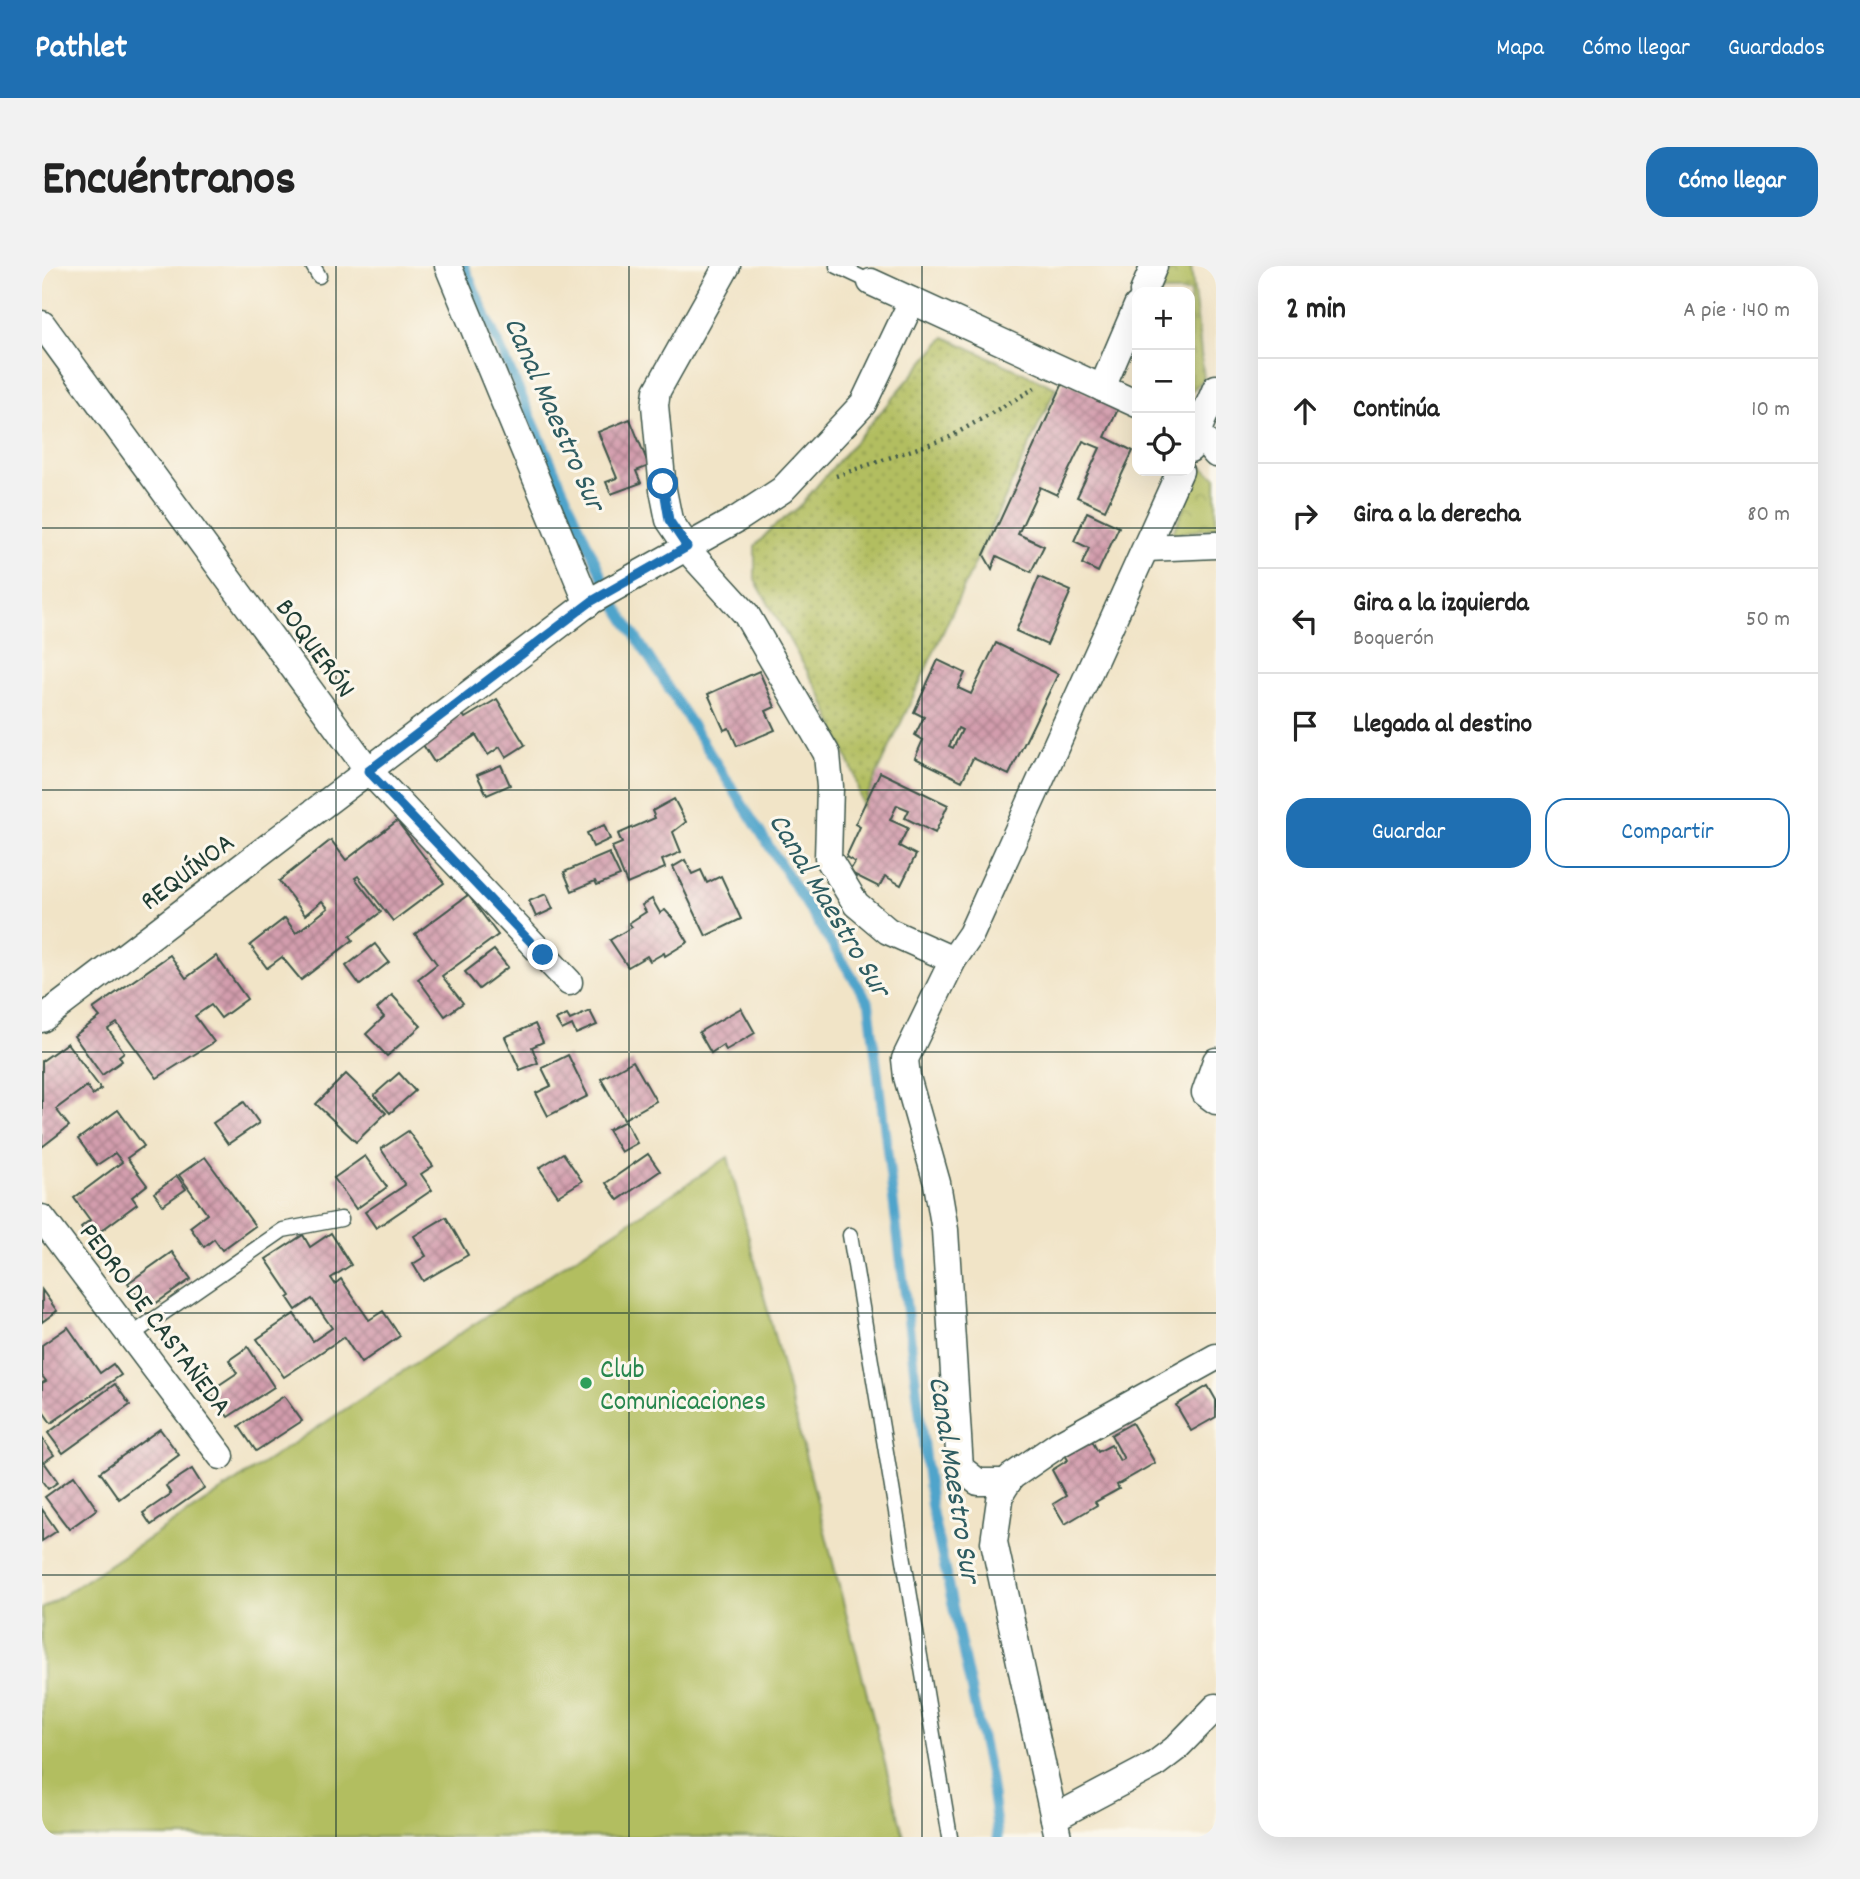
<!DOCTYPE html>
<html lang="es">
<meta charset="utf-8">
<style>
:root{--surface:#fff;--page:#f2f2f2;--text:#222;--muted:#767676;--line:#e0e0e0;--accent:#1f6fb2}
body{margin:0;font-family:Dekko,sans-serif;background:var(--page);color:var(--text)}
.controls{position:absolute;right:21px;top:21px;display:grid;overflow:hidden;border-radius:14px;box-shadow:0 7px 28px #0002}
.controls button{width:63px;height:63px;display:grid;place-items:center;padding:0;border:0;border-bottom:2px solid var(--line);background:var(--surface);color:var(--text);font:35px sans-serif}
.stop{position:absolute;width:21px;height:21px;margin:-16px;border:5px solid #1f6fb2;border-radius:50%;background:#fff}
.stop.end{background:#1f6fb2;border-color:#fff;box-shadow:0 2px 7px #0008}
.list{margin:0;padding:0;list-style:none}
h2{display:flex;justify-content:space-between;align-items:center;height:91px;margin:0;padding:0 28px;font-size:30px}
h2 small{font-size:23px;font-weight:400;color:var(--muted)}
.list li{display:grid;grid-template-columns:46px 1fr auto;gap:21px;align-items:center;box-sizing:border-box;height:105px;padding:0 28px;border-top:2px solid var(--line)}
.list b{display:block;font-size:26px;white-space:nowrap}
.list p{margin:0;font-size:23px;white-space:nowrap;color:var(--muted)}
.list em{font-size:23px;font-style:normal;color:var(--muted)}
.actions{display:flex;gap:14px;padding:21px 28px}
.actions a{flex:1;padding:16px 0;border:2px solid var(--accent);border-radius:21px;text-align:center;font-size:24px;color:var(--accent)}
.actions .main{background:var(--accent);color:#fff}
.icon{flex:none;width:38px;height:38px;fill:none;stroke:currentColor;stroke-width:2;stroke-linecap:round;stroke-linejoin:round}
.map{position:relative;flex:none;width:1174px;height:1571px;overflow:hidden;border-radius:21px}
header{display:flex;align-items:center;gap:42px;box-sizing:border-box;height:98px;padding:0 35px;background:var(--accent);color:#fff}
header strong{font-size:33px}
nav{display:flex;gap:38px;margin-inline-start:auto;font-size:24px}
.intro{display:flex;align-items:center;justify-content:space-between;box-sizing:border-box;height:168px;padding:0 42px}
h1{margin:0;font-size:49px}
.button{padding:18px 32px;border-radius:21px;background:var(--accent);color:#fff;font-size:24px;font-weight:700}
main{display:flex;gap:42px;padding:0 42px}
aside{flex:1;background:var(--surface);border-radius:21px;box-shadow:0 7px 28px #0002}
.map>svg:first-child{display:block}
.grass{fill:url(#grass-dots);stroke:#687e4a;stroke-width:2}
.park{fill:url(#park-crowns);stroke:#687e4a;stroke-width:2}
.garden{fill:#b2be60;stroke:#687e4a;stroke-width:2}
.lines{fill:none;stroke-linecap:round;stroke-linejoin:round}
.stream{stroke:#50a4cb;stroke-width:10}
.building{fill:url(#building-cross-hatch);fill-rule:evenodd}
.service-casing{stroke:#3e564a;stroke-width:17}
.minor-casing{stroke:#3e564a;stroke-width:29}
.path{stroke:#3e564a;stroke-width:4.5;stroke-dasharray:2 5;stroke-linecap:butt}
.service{stroke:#fff;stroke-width:14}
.minor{stroke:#fff;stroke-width:26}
.route{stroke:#1f6fb2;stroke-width:9}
.grid{fill:none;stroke:#1f3d34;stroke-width:2;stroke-opacity:0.55}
.leisure-dot{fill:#2e9e5b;stroke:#fbf7ec;stroke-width:2.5}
.labels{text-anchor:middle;stroke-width:6;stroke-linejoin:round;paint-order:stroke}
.street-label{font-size:28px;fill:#1f3d34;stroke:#fbf7ec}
.leisure-label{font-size:28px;fill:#27864d;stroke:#fbf7ec;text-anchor:start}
.water-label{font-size:30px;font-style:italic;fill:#2e5c61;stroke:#fbf7ec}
</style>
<header>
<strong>Pathlet</strong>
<nav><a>Mapa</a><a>Cómo llegar</a><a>Guardados</a></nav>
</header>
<div class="intro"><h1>Encuéntranos</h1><a class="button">Cómo llegar</a></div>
<main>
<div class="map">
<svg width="1174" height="1571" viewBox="0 0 1174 1571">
<defs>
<pattern id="grass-dots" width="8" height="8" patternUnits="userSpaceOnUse" patternTransform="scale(1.75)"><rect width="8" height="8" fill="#b2be60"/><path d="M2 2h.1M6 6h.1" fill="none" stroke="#909c50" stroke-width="1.8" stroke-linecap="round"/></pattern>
<pattern id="park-crowns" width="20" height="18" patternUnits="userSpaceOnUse" patternTransform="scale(1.75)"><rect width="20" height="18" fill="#b2be60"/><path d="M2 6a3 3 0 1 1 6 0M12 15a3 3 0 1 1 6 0" fill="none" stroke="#909c50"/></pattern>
<pattern id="building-cross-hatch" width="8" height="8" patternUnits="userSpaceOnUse" patternTransform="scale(1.75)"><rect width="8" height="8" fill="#d39dad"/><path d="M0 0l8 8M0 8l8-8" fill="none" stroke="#ab818e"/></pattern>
</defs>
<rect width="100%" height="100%" fill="#fbf7ec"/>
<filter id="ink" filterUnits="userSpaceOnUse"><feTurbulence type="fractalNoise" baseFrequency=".0143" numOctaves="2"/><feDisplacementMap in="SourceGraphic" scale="14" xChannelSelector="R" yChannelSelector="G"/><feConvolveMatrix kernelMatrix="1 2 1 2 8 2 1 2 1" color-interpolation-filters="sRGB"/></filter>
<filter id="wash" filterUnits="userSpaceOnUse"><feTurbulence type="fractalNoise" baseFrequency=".00686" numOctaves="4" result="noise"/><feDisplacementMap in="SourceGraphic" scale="28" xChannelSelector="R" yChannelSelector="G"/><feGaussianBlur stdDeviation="1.57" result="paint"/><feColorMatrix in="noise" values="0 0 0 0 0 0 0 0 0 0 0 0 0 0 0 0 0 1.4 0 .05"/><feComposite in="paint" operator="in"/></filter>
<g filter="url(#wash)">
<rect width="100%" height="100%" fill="#f1e4c7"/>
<path class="grass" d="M903,71L1014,122L820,541L813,510L780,431L713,314V280L730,262L756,242Z"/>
<g class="park">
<path d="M1132,0L1149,1L1162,113L1148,127V26H1119L1125,9Z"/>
<path d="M1160,201L1174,211V262L1130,268Z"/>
</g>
<path class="garden" d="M686,891L862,1571H0V1343Z"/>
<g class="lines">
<path class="stream" d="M422,0L571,335L827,737L889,1240L948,1511L956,1571"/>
</g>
<g id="blocks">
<g class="building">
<path d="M1022,115L1077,141L1063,171L1091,185L1063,244L1035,231L1058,182L1041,175L1015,229L998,221L976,268L1002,280L989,306L955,290L950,303L942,289Z"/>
<path d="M588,153L607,200L594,205L599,217L569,228L564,216L575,212L556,166Z"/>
<path d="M1045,246L1077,261L1056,306L1040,298L1047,282L1032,275Z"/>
<path d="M997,311L1029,325L1005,379L974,365Z"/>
<path d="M954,377L1016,408L967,509L931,492L920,515L873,492L881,474L873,469L882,451L872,446L896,394L923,407L916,422L929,428ZM916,462L920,464L911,482L907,480Z"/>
<path d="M717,405L733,441L724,445L733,464L695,480L687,462L682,464L666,428Z"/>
<path d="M455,433L483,479L464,491L458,481L446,489L434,469L392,496L378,474L420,447L423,452Z"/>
<path d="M459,499L468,519L445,529L435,509Z"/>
<path d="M838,506L906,539L893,567L863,552L867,544L855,539L848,554L866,562L857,580L874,589L859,619L843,610L837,621L807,606L813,596L804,591L818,561L813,558Z"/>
<path d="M632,533L644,556L631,566L639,586L620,594L623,602L585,618L570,581L580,577L576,568L613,552L610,545Z"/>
<path d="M355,555L402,617L351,655L316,610L313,612L339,646L308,670L311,674L259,714L240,691L225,702L208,679L243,652L254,667L286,642L280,635L263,649L237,615L289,574L304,594Z"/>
<path d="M562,559L568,573L551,581L545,567Z"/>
<path d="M567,587L578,610L555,619L553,615L530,625L522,606Z"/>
<path d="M643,594L650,608L659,604L665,617L679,610L699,653L664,670L631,601Z"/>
<path d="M504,628L511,643L494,651L487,635Z"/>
<path d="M426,629L456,669L400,710L421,737L403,750L376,713L395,698L373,668Z"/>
<path d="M610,633L618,647L623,644L634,656L646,676L623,690L622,687L608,695L605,690L586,701L568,674L590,661L587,657L604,646L600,639Z"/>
<path d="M333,678L347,696L318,719L304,700Z"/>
<path d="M452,684L466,701L437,723L423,706Z"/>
<path d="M128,689L144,712L174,690L205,733L179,752L169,739L153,750L172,776L115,812L75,757L66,763L82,786L77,790L80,795L60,809L32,770L58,751L51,743Z"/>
<path d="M350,729L379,760L345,790L324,768L342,751L335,743Z"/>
<path d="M699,742L713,767L684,784L681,779L669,787L657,766Z"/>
<path d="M548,745L555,759L534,768L530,759L520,764L514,754L525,749L528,754Z"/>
<path d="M493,758L501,776L490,781L496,797L478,804L463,771Z"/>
<path d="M25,777L59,823L51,829L45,820L14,843L27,860L0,881V795Z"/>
<path d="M526,789L546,830L506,850L494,827L509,820L500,802Z"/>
<path d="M591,795L614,835L582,853L559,813Z"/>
<path d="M357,807L373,825L348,847L332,829Z"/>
<path d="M304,808L344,847L314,876L274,838Z"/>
<path d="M202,836L217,857L186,878L171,857Z"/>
<path d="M76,844L102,880L85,892L105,919L90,931L95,938L48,973L39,961L48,954L32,932L80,896L73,887L55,899L36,873Z"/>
<path d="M583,855L595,877L579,886L566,864Z"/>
<path d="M366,865L391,900L379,908L390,924L334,962L323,946L363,919L339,883Z"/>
<path d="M521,887L540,915L516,930L497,902Z"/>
<path d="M606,888L618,905L576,934L564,917Z"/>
<path d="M323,890L345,921L314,943L292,912Z"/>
<path d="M163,891L213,960L180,984L172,973L162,981L148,961L165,948L137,909Z"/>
<path d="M135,910L144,923L121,939L112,927Z"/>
<path d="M404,951L426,989L381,1015L371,998L384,990L372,970Z"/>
<path d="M289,967L309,999L289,1012L293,1018L299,1013L327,1054L341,1045L358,1070L319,1097L302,1071L242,1111L215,1073L252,1048L271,1075L290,1062L270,1033L254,1044L246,1032L249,1030L224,993L261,969L268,981Z"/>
<path d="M130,986L149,1013L110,1040L103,1030L98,1034L86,1017Z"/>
<path d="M0,1024L15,1045L0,1056Z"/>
<path d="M26,1061L58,1107L71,1098L79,1109L9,1157L0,1144V1117L4,1115L0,1110V1079Z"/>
<path d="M206,1081L232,1121L186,1151L168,1125L195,1107L187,1094Z"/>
<path d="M73,1118L88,1139L21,1187L6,1167Z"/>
<path d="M1166,1120L1174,1134V1151L1149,1165L1134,1139Z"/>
<path d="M242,1130L260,1155L214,1185L197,1160Z"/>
<path d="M1090,1157L1113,1197L1075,1219L1077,1223L1053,1236L1055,1239L1023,1258L1011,1238L1024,1230L1010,1204L1026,1194L1019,1182L1046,1167L1056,1186L1069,1179L1078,1195L1082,1193L1069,1169Z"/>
<path d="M118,1163L137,1189L77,1233L58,1206Z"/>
<path d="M0,1172L12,1189L2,1196L16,1216L6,1223L0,1215Z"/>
<path d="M150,1203L162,1222L109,1259L101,1247L129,1228L124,1220Z"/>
<path d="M32,1210L55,1243L27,1263L3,1231Z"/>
<path d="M0,1243L15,1265L0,1275Z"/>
</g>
</g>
</g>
<g filter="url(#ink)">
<use href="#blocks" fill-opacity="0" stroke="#3e564a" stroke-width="2"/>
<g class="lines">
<g class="service-casing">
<g id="service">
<path d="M271,0L277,10"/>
<path d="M795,0L829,16"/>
<path d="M808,969L908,1571"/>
<path d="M88,1070L241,964L299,953"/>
</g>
</g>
<g class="minor-casing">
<g id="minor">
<path d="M406,0L546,338"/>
<path d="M685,0L615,125L613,139L621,224L627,254L652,291L704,348L785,488L788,521L786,592L814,638L846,665L911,694"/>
<path d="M829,16L1095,138"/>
<path d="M1101,26L1112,0"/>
<path d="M0,58L326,504L527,716"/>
<path d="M1060,122L1095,40"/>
<path d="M1148,162L1155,166L1174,188"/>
<path d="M1148,183L1174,122"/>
<path d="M1105,282L1174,279"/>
<path d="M0,753L549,335L697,252L740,224L821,138L870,35"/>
<path d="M1174,795L1163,827L1174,835"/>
<path d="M0,952L179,1190"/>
<path d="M966,1216H936L918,1202L903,964L895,917L865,811L863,793L911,694L929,668L1138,205"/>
<path d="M1012,1552L1112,1499L1133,1483L1174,1441"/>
<path d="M1016,1571L952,1276L959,1227L969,1211L1017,1178L1174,1091"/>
</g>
</g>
<path class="path" d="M794,210L908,171L993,122"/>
<use href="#service" class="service"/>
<use href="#minor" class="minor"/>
</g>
</g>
<g class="lines" filter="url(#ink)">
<path class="route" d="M501,689L326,505L550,335L645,281L627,254L621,218"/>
</g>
<path class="grid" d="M294,0V1571M587,0V1571M880,0V1571M0,262H1174M0,524H1174M0,786H1174M0,1047H1174M0,1309H1174"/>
<circle class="leisure-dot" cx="544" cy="1117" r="7"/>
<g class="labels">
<g class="street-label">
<text transform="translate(275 381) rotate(54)" y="10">BOQUERÓN</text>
<text transform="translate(144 604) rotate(-37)" y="10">REQUÍNOA</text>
<text transform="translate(115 1052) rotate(53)" y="10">PEDRO DE CASTAÑEDA</text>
</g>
<g class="leisure-label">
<text x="558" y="1111">Club<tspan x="558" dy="32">Comunicaciones</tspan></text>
</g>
<g class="water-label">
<text transform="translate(514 147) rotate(66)" y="10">Canal Maestro Sur</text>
<text transform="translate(789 638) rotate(59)" y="10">Canal Maestro Sur</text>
<text transform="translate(914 1213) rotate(81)" y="10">Canal Maestro Sur</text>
</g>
</g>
</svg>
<div class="controls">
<button>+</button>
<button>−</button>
<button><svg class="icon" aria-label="locate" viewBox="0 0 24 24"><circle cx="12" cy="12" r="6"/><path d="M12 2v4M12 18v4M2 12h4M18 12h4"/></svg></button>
</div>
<div class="stop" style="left:621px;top:218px"></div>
<div class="stop end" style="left:501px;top:689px"></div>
</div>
<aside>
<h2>2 min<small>A pie · 140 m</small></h2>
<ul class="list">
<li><svg class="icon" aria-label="ahead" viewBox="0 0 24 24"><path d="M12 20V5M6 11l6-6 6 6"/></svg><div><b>Continúa</b></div><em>10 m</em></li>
<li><svg class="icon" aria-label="right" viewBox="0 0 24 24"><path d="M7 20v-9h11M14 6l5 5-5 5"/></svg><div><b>Gira a la derecha</b></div><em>80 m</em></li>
<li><svg class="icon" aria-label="left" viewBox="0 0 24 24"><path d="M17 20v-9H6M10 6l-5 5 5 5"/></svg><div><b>Gira a la izquierda</b><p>Boquerón</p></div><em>50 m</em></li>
<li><svg class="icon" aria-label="arrive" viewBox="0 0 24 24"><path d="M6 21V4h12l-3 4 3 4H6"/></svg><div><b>Llegada al destino</b></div></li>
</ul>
<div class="actions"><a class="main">Guardar</a><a>Compartir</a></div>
</aside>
</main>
